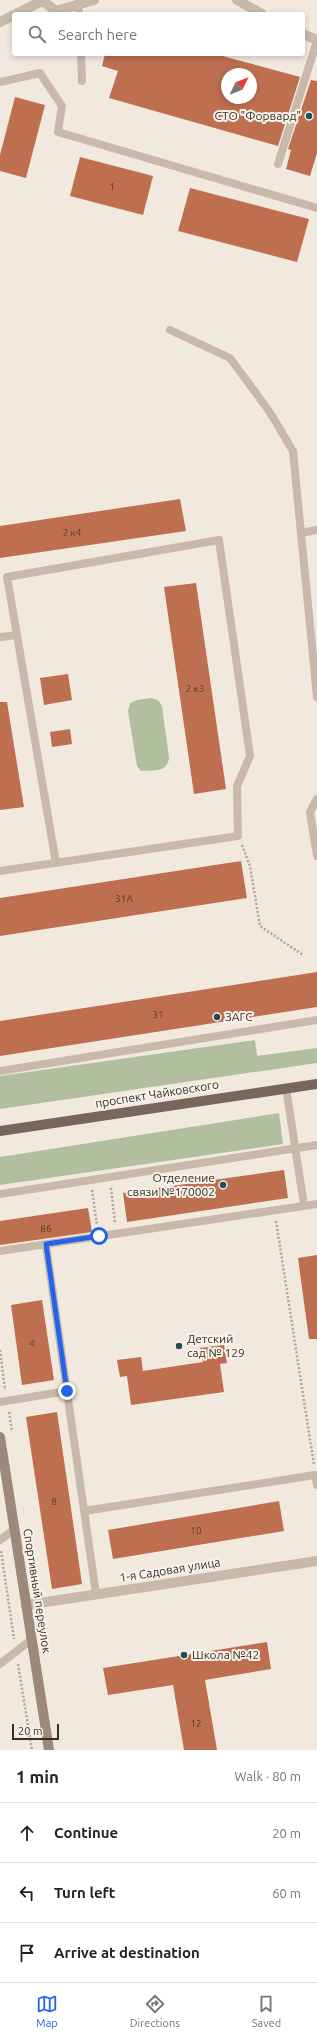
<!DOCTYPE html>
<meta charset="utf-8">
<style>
:root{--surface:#fff;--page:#f6f6f6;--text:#222;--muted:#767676;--line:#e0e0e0;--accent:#2563eb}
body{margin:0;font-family:Ubuntu,sans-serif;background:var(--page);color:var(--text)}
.compass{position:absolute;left:221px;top:68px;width:36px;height:36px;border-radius:50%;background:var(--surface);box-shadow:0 2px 6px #0003;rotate:47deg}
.scale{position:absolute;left:12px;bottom:10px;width:47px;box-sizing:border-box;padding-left:4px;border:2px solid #362e29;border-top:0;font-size:11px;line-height:14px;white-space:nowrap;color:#362e29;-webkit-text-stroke:3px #f8f2ea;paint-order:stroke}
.stop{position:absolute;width:12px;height:12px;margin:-9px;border:3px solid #2563eb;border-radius:50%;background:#fff}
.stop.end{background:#2563eb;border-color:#fff;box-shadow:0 1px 4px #0008}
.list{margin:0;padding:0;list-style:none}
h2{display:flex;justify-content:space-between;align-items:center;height:52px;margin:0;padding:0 16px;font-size:17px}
h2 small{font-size:13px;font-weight:400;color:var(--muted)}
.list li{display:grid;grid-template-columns:26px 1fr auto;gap:12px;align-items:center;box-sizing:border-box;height:60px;padding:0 16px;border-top:1px solid var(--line)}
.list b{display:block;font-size:15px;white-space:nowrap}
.list em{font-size:13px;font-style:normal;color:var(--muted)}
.icon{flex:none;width:22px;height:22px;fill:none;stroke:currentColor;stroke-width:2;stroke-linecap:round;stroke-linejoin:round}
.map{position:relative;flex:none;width:317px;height:1750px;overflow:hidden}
.search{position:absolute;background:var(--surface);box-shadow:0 2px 6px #0003;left:12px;right:12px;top:12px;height:44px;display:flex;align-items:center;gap:10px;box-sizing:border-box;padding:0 14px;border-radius:4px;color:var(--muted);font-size:15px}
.sheet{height:232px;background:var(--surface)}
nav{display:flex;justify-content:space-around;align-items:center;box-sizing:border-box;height:56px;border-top:1px solid var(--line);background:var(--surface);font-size:11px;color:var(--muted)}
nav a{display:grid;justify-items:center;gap:2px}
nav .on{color:var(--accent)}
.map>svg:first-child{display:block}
.green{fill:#b2bf9e}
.building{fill:#bd6f4f;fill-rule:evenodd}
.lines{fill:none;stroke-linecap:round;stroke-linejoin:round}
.path{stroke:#b4a494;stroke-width:2.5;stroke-dasharray:2 2;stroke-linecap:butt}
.lane{stroke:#c8b9aa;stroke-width:8}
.street{stroke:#c8b9aa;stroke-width:10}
.secondary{stroke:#9c897c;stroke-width:10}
.primary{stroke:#77665b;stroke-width:10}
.route{stroke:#2563eb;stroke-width:5}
.poi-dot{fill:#224f55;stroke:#f8f2ea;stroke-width:1.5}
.labels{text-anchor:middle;stroke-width:4;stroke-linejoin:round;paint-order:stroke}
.number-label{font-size:10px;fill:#583e32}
.poi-label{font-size:12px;fill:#362e29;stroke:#f8f2ea;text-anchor:start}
.street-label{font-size:12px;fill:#362e29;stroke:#f8f2ea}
</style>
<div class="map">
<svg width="317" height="1750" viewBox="0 0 317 1750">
<rect width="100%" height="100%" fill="#f1e9de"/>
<g class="green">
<path d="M151,698L158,700L162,706L169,758C167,773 154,770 141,771L137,766L128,711L130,703L137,700Z"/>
<path d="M255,1040L257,1056L317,1048V1063L0,1109V1076Z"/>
<path d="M279,1113L283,1144L0,1185V1157Z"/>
</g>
<g class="building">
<path d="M105,54H215L300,77L278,146L109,98L118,71L102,66ZM227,74H251V98H227Z"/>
<path d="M311,80L317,81V153L310,176L286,169L291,150L288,149Z"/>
<path d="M15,97L45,105L26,178L0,171V155Z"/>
<path d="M80,157L153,176L143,215L70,196Z"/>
<path d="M190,188L309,219L297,262L178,231Z"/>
<path d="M180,499L186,531L0,558V526Z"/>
<path d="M196,583L226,789L194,794L164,587Z"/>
<path d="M68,674L72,700L44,705L40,678Z"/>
<path d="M0,702H7L24,807L0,810Z"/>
<path d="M70,729L72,744L52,747L50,732Z"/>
<path d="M241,861L247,898L0,936V898Z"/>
<path d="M317,972V1007L0,1056V1021Z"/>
<path d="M284,1170L288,1198L127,1222L123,1193Z"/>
<path d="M88,1208L92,1232L0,1245V1221Z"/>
<path d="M317,1255V1339H309L298,1258Z"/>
<path d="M42,1300L54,1380L22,1385L11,1305Z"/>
<path d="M224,1345L227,1363L220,1364L224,1392L131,1405L127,1376L120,1377L117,1360L141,1357L143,1371L203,1362L200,1348Z"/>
<path d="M57,1412L82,1584L52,1589L26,1417Z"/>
<path d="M279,1501L284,1531L113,1559L108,1530Z"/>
<path d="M267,1642L271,1669L205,1680L217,1750H184L173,1685L108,1695L103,1668Z"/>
</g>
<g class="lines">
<g class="path">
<path d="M242,845L250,866L260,926L303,955"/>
<path d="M111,1188L115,1223"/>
<path d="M92,1190L97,1225"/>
<path d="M276,1221L314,1465"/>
<path d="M0,1350L5,1390"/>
<path d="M9,1412L12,1431"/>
<path d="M1,1551L14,1639"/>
<path d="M18,1664L32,1750"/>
</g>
<g class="lane">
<path d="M78,4L79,14"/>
<path d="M81,54L82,81"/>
<path d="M0,82L40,73L62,106L58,132L317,208"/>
<path d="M278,164L317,41"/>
<path d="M170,330L230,358L269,411L293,451L317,697"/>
<path d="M301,533L317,530"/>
<path d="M0,637L17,635"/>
<path d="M317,799L310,812L317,856"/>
<path d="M0,871L238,836L237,786L250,756L219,540L7,577L56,863"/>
<path d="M0,1071L317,1020"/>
<path d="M286,1088L304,1205"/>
<path d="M0,1194L317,1145"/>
<path d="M46,1245L96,1594"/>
<path d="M0,1251L317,1204"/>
<path d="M0,1402L67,1391"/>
<path d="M84,1511L315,1475L317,1485"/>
<path d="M0,1540L15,1529"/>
<path d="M0,1664L32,1639"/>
</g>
<g class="street">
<path d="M237,0L262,14"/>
<path d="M43,1L56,11L94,0"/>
<path d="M16,14L44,0"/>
<path d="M0,22L14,15"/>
<path d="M303,34L317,40"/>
<path d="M26,1605L317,1561"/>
</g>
<path class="secondary" d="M0,1437L49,1750"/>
<path class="primary" d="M0,1131L317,1084"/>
</g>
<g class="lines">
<path class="route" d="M67,1391L46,1244L99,1236"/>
</g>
<g class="poi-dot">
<circle cx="309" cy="116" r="4"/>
<circle cx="217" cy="1017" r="4"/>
<circle cx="223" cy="1185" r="4"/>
<circle cx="179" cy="1346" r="4"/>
<circle cx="184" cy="1655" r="4"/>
</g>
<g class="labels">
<g class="number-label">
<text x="112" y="190">1</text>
<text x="72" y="536">2 к4</text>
<text x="195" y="692">2 к3</text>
<text x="124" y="902">31А</text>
<text x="158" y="1018">31</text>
<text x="46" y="1232">86</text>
<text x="32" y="1347">4</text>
<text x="54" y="1505">8</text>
<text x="196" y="1534">10</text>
<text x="196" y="1727">12</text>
</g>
<g class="poi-label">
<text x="301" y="120" text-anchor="end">СТО "Форвард"</text>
<text x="225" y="1021">ЗАГС</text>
<text x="215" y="1182" text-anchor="end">Отделение<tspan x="215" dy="14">связи №170002</tspan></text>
<text x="187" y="1343">Детский<tspan x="187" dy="14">сад № 129</tspan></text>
<text x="192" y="1659">Школа №42</text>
</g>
<g class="street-label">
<text transform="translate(157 1094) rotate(-9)" y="4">проспект Чайковского</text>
<text transform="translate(170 1570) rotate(-9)" y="4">1-я Садовая улица</text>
<text transform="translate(37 1591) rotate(81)" y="4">Спортивный переулок</text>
</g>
</g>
</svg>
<svg class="compass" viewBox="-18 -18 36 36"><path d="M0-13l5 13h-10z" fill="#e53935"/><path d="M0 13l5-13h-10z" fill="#767676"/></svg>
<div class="scale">20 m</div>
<div class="stop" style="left:99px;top:1236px"></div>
<div class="stop end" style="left:67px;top:1391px"></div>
<div class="search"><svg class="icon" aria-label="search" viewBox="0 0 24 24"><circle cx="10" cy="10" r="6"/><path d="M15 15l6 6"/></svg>Search here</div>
</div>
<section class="sheet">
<h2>1 min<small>Walk · 80 m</small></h2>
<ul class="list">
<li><svg class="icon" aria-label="ahead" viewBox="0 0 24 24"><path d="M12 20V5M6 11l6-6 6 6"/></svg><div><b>Continue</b></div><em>20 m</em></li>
<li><svg class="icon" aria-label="left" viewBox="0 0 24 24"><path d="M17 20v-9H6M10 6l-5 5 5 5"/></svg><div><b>Turn left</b></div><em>60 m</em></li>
<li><svg class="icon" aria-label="arrive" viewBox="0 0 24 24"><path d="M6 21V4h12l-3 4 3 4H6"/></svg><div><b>Arrive at destination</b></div></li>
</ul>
</section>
<nav>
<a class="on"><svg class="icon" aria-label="map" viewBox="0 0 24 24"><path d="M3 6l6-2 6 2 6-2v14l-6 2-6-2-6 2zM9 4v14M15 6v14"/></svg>Map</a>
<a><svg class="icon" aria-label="directions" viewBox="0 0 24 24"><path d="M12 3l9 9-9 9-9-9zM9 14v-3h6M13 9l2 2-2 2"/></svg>Directions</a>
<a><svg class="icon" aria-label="saved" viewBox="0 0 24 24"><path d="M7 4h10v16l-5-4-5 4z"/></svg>Saved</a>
</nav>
